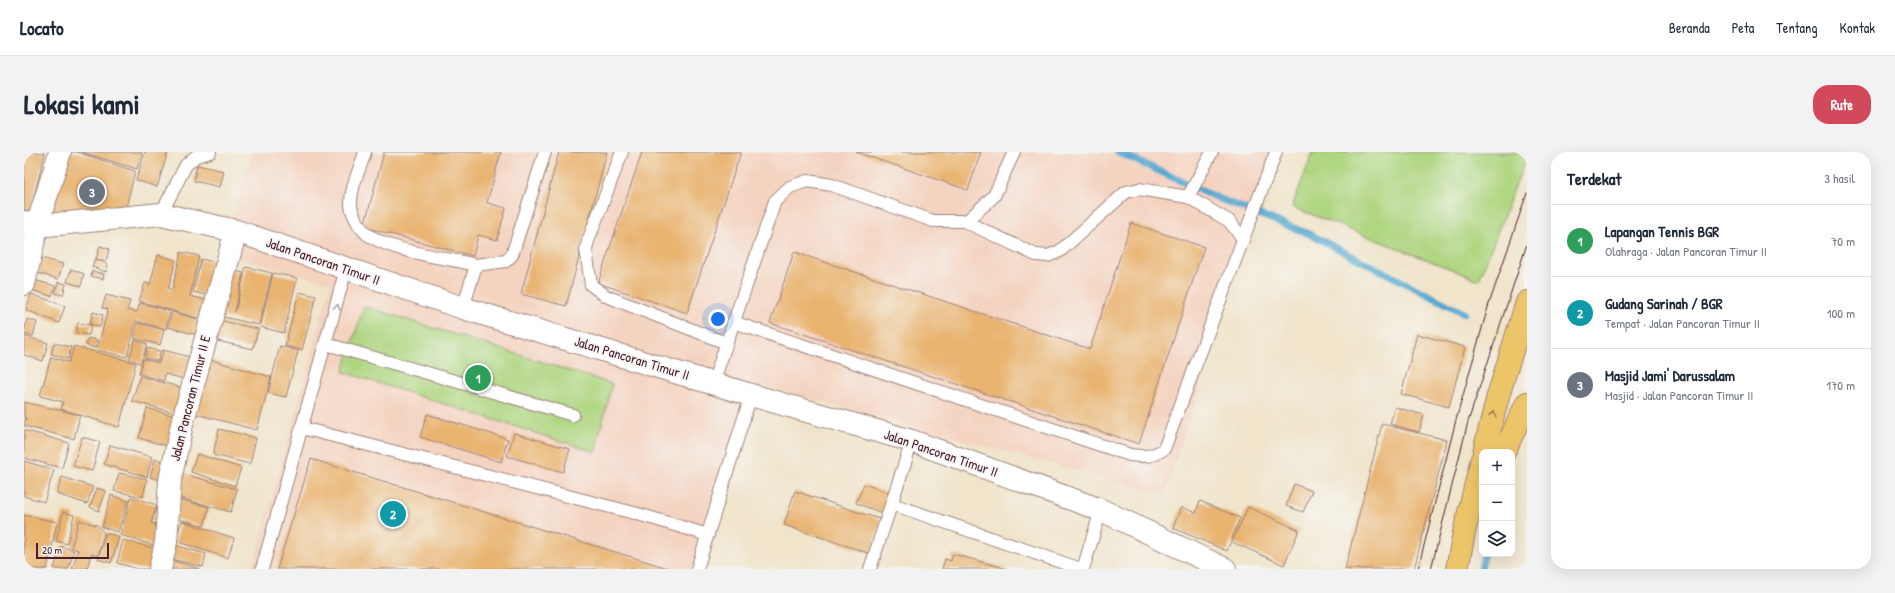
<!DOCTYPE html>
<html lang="id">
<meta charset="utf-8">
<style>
:root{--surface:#fff;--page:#f2f2f3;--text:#1f2937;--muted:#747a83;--line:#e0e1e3;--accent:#d1495b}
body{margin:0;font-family:"Patrick Hand",sans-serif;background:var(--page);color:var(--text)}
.controls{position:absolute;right:12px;bottom:12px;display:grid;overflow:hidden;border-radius:8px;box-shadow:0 4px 16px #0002}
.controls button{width:36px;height:36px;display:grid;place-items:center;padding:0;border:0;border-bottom:1px solid var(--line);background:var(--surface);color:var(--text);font:20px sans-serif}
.scale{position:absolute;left:12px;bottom:10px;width:73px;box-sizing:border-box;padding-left:4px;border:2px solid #4a1f2b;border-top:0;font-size:11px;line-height:14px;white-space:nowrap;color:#4a1f2b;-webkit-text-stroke:3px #f6f6f2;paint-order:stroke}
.you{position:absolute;left:694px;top:167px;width:14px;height:14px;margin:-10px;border:3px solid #fff;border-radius:50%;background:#1a73e8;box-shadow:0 0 0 6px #1a73e833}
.badge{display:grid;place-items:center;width:26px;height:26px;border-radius:50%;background:var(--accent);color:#fff;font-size:13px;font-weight:700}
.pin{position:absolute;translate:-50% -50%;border:2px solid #fff;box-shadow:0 1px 4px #0006}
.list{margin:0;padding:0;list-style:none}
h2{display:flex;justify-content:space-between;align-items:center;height:52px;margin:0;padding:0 16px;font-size:17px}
h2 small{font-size:13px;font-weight:400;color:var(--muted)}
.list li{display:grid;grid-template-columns:26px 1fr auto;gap:12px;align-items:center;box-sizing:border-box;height:72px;padding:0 16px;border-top:1px solid var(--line)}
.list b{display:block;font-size:15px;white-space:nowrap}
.list p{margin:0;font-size:13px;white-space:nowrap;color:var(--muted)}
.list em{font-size:13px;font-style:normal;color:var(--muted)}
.icon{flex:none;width:22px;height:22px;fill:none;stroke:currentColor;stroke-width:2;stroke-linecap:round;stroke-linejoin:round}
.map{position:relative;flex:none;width:1503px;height:417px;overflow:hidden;border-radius:16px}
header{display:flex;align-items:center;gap:24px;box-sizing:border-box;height:56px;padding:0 20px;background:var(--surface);border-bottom:1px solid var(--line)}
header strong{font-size:19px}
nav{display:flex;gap:22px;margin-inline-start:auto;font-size:14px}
.intro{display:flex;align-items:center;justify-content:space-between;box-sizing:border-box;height:96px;padding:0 24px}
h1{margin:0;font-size:28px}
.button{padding:10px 18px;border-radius:16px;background:var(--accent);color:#fff;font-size:14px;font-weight:700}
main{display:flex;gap:24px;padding:0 24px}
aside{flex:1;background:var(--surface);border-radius:16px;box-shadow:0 4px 16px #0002}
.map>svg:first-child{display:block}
.built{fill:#f4d3c0}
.green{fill:#afd681;stroke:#7c7a56}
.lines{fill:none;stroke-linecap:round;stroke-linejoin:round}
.stream{stroke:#53a5ce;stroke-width:7}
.building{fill:#e9b370}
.service-casing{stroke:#9d827a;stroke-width:14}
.minor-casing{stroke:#9d827a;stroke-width:24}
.tertiary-casing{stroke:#9d827a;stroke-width:24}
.trunk-casing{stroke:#9d827a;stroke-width:24}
.service{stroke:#fff;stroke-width:12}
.minor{stroke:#fff;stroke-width:22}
.tertiary{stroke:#fff;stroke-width:22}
.trunk{stroke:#edc569;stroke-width:22}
.tram{stroke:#4a1f2b;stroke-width:1}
.oneway{stroke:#ae9aa0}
.oneway2{stroke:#9c724a}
.labels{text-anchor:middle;stroke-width:4;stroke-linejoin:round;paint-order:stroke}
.street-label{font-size:14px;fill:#4a1f2b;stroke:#f6f6f2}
</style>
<header>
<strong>Locato</strong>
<nav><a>Beranda</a><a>Peta</a><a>Tentang</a><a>Kontak</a></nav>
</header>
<div class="intro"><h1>Lokasi kami</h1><a class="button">Rute</a></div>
<main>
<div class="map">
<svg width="1503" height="417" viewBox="0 0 1503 417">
<rect width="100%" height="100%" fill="#f6f6f2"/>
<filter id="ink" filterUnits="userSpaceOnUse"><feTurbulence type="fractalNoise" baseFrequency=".025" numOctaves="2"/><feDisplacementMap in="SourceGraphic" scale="8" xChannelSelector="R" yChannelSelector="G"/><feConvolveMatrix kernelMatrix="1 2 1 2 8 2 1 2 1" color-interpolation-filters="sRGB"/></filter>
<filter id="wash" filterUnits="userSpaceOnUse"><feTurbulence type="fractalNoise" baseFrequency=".012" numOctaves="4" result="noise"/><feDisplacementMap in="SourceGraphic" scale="16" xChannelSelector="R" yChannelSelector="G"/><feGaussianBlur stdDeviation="0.9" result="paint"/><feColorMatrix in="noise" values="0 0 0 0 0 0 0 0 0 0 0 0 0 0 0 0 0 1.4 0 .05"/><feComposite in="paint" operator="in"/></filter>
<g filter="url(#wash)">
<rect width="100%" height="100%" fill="#f0e4ca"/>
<path class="built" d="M229,0H1251L1141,343L739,234L682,417H228L307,131L198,101Z"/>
<g class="green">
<path d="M1289,0H1503V4L1455,128L1268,55Z"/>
<path d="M340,154L588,232L571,300L319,220Z"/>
</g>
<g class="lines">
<g class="stream">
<path d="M1094,0L1196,47L1285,82L1440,161"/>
<path d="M1457,417L1460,402"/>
</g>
</g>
<g id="blocks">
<g class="building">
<path d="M4,0L21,1L5,64L0,62V11Z"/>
<path d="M40,0H53L111,19L101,60L26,64Z"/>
<path d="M57,0H118L113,17Z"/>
<path d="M121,0H144L133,35L112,28Z"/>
<path d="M360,0H477L463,51L482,56L473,88L454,83L449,104L340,75Z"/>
<path d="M535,0H583L542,154L497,142Z"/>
<path d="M618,0H717L663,161L574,131Z"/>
<path d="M832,0H957L944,38Z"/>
<path d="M173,13L200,19L196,35L170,29Z"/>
<path d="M1107,71L1180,95L1115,292L746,171L770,100L1066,197Z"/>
<path d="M76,94L85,97L82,109L72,107Z"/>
<path d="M157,100L175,104L166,144L189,150L183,169L115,149L121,131L126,132L134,103L152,108L144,137L148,138Z"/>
<path d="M17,106L39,112L34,127L13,121Z"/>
<path d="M71,107L84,112L82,120L68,115Z"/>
<path d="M177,107L195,111L187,144L169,140Z"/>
<path d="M222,115L248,121L235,173L191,163L202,117L219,121L211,160Z"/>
<path d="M47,117L60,122L57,134L43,130Z"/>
<path d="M68,119L80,122L79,127L67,124Z"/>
<path d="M249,121L273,126L260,181L236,175Z"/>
<path d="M10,128L31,134L28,144L7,138Z"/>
<path d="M34,130L42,132L39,143L31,141Z"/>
<path d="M275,140L292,144L278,198L261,194Z"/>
<path d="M7,142L41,154L35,171L2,158Z"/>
<path d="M82,143L106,149L103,158L113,160L116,151L146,159L142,177L112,169L103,205L73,198L84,157L78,156Z"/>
<path d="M69,160L79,163L76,175L66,172Z"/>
<path d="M148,160L181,169L177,184L144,175Z"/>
<path d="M3,167L13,170L9,184L0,182Z"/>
<path d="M194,168L234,177L229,197L189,188Z"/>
<path d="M54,171L67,173L65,183L52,181Z"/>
<path d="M114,171L140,178L136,193L110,186Z"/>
<path d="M1393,182L1441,195L1425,255L1377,242Z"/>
<path d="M0,184L24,191L19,209L0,203Z"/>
<path d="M64,186L73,188L71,196L62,193Z"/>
<path d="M111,188L123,192L117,211L105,207Z"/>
<path d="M30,191L47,195L44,207L27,202Z"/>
<path d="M50,194L112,211L95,275L37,257L39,250L16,244L27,205L45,210Z"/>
<path d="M256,194L274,199L262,245L244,241Z"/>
<path d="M123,196L136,199L134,209L121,206Z"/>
<path d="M139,198L170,206L164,228L141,222L140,229L115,222L119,207L135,211Z"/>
<path d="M187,208L247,225L233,278L172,262Z"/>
<path d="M116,224L162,237L155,262L108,249Z"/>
<path d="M0,250L56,263L50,287L0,274L2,266L0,265Z"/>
<path d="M1371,255L1400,263L1395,280L1366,272Z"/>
<path d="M123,256L151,264L143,294L115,286Z"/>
<path d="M403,262L484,287L477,310L396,285Z"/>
<path d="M1358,272L1423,288L1390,417H1321Z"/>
<path d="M195,277L232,286L226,312L189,303Z"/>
<path d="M0,278L45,291L38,316L0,306Z"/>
<path d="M490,281L546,297L539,320L483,304Z"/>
<path d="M58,285L76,290L68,319L49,314Z"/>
<path d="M86,293L128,305L123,325L80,312Z"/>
<path d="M173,302L217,316L211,334L167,320Z"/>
<path d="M131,307L142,310L137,328L126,325Z"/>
<path d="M287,307L647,417H253Z"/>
<path d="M0,309L30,318L20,350L0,344Z"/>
<path d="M95,321L123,327L119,345L90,339Z"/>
<path d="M156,321L213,337L207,360L149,344Z"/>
<path d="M38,325L69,335L63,352L33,342Z"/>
<path d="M840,332L865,341L858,361L832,351Z"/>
<path d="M1270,332L1288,339L1279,360L1262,354Z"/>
<path d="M73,336L82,339L75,359L66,355Z"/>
<path d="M771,339L858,368L847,402L760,373Z"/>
<path d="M87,343L104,349L94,380L78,375Z"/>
<path d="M107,345L133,353L127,371L135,373L129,393L96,383Z"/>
<path d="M149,346L185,355L180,374L144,364Z"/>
<path d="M1176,349L1216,366L1203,399L1149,376L1157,355L1172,361Z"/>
<path d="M1224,355L1275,378L1260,413L1208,390Z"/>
<path d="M39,360L50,363L43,392L32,389Z"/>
<path d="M0,363L33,370L23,417H0Z"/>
<path d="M55,368L73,373L80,381L74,404L67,402L63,417H48L54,398L47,396Z"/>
<path d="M158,369L210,386L204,406L151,389Z"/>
<path d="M82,381L95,385L87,411L74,407Z"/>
<path d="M99,388L136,398L131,417H115L93,411Z"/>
<path d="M147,392L182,402L179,415L143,406Z"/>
<path d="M37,394L50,399L44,417H30Z"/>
<path d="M929,402L984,417H918L921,407L927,409Z"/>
<path d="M143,407L176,417H140Z"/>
</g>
</g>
</g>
<g filter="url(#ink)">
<use href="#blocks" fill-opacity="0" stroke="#9d827a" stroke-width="1"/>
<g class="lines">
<g class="service-casing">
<g id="service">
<path d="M341,0C336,17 326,36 327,53C328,63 337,79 346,84C370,100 423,106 452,113"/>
<path d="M598,0L564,89L562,98L567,133L582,144L702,191"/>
<path d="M1164,45L1205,69L1220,88"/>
<path d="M137,62L162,13L172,4L186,0"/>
<path d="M940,69L1012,103L1024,104L1036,99L1102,40L1115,37L1164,45L1188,0"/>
<path d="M439,156L452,113L482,109L488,103L521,0"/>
<path d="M709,170L1106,303C1120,305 1128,305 1140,297L1252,0"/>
<path d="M302,192L549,263"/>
<path d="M689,231L751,49L766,35L783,29L808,33L909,69H940L945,67L970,44L990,0"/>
<path d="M278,276L614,362L684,383"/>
<path d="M868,352L1057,417"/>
<path d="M238,417L322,117"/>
<path d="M673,417L727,243"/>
<path d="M846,417L888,289"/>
<path d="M1059,417L1077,358"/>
</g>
</g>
<g class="minor-casing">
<g id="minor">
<path d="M13,74L36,0"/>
<path d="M136,417L142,390L146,328L158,272L212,79"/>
</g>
</g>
<g class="tertiary-casing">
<g id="tertiary">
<path d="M0,70L13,74L137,62L212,79L439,156L727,243L888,289L1077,358L1201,417"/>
<path d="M0,132L13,74"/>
</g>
</g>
<g class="trunk-casing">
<g id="trunk">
<path d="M1460,300L1474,244L1503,150"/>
<path d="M1480,300L1503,251"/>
<path d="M1433,417L1440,381L1458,307"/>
</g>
</g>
<use href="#service" class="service"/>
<use href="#minor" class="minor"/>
<use href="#tertiary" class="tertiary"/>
<use href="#trunk" class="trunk"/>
<g class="tram">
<path d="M1394,417L1432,268L1464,155L1503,41"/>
<path d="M1407,417L1444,270L1503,92"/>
</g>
</g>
<defs><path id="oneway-chevron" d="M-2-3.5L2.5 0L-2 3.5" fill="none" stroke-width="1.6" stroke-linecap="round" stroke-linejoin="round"/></defs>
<use class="oneway" href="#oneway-chevron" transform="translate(313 155) rotate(-74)"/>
<use class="oneway2" href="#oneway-chevron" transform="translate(1469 262) rotate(-76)"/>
</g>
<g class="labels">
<g class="street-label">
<text transform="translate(299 109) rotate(19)" y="5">Jalan Pancoran Timur II</text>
<text transform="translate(608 206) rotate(17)" y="5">Jalan Pancoran Timur II</text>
<text transform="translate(166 246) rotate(-76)" y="5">Jalan Pancoran Timur II E</text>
<text transform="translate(917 301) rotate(19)" y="5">Jalan Pancoran Timur II</text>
</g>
</g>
</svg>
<div class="controls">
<button>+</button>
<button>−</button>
<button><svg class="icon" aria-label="layers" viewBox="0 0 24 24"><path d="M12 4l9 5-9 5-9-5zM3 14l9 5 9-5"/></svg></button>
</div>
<div class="scale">20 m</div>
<div class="you"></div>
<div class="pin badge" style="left:454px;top:226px;background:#2e9e5b">1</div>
<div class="pin badge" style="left:369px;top:362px;background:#0f9aa8">2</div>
<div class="pin badge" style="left:68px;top:40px;background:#6b7280">3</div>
</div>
<aside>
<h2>Terdekat<small>3 hasil</small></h2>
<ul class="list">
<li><span class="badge" style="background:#2e9e5b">1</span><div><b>Lapangan Tennis BGR</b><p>Olahraga · Jalan Pancoran Timur II</p></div><em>70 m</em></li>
<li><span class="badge" style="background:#0f9aa8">2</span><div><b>Gudang Sarinah / BGR</b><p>Tempat · Jalan Pancoran Timur II</p></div><em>100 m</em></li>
<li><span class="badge" style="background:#6b7280">3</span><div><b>Masjid Jami' Darussalam</b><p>Masjid · Jalan Pancoran Timur II</p></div><em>170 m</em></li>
</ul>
</aside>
</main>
